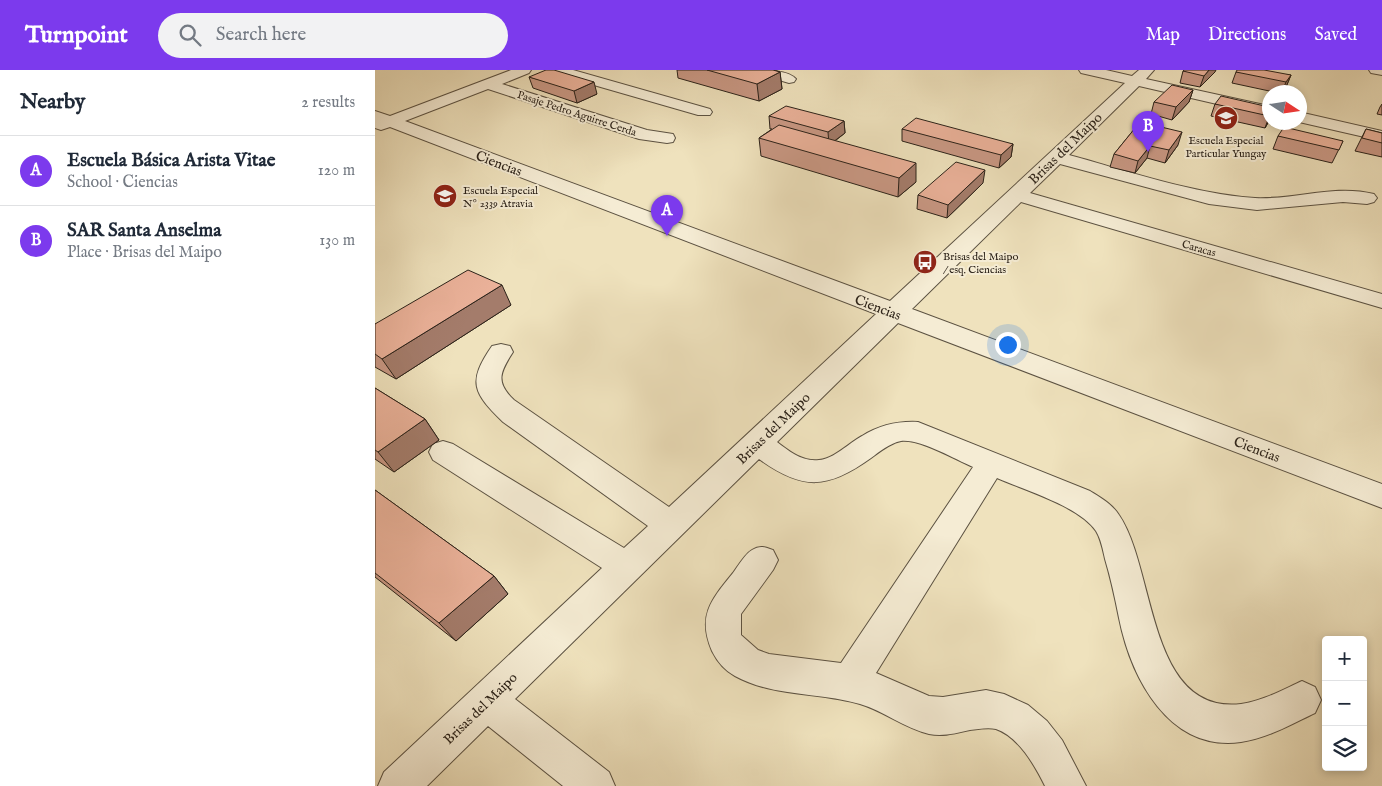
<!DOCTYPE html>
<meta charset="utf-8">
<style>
:root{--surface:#fff;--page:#f2f2f3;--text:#1f2937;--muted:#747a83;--line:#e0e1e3;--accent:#7c3aed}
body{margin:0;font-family:"IM FELL English",serif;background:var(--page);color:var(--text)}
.controls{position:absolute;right:15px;bottom:15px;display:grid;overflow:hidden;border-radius:5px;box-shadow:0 2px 8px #0003}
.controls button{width:45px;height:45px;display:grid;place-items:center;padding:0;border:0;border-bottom:1px solid var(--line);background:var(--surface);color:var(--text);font:25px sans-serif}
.compass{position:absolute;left:887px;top:15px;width:45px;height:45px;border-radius:50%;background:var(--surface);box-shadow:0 2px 8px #0003;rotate:102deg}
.you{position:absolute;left:632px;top:274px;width:18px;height:18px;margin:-12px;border:4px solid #fff;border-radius:50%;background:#1a73e8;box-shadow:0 0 0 8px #1a73e833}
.badge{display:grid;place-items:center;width:32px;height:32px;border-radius:50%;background:var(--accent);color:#fff;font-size:16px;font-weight:700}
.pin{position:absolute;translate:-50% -41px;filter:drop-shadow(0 1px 2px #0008)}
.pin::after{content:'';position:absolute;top:26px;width:18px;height:15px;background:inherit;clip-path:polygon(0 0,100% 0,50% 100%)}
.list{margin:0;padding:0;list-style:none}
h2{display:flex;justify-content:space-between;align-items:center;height:65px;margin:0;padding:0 20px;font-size:21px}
h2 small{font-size:16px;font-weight:400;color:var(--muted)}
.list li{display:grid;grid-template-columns:32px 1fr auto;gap:15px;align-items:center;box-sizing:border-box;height:70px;padding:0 20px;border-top:1px solid var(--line)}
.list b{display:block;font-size:19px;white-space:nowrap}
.list p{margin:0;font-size:16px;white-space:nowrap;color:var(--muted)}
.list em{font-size:16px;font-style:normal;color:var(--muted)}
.icon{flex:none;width:28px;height:28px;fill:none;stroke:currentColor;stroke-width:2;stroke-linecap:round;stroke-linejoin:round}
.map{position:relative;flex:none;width:1007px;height:716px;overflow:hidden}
header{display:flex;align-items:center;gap:30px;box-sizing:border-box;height:70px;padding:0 25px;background:var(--accent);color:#fff}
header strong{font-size:24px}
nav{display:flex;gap:28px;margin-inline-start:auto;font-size:18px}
.search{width:350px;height:45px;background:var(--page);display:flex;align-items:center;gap:12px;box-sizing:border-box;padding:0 18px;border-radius:28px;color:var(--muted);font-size:19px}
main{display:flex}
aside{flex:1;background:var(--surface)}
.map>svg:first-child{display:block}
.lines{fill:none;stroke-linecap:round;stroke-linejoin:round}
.minor-casing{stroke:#5c5242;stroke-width:2}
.minor{fill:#f5ecd4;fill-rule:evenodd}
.wall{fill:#c99884;stroke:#2b2219}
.shaded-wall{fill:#a47c6b;stroke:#2b2219}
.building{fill:#eab199;stroke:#2b2219}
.labels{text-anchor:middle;stroke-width:4;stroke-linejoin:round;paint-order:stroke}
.far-street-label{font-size:11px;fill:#2b2219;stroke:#f5ecd4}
.far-poi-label{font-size:11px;fill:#2b2219;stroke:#f5ecd4;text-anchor:start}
.street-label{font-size:14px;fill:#2b2219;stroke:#f5ecd4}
</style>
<header>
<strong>Turnpoint</strong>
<div class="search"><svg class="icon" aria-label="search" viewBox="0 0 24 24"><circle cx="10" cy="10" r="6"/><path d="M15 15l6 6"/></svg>Search here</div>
<nav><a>Map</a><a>Directions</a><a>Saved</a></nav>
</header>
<main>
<aside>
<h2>Nearby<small>2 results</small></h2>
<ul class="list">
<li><span class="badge">A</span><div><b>Escuela Básica Arista Vitae</b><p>School · Ciencias</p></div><em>120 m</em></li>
<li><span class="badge">B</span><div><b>SAR Santa Anselma</b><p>Place · Brisas del Maipo</p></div><em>130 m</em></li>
</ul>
</aside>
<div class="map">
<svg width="1007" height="716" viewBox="0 0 1007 716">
<rect width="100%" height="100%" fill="#efe2bd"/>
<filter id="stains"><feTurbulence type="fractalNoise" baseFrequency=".004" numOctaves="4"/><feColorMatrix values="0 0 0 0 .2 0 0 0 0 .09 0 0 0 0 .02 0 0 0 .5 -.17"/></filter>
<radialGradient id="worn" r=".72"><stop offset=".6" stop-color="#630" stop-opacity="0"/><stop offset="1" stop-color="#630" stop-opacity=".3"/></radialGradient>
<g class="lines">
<g class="minor-casing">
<g id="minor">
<path d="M136,0H156L154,3L127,14L272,60L298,64L300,68L298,72L292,73L264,69L113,19L30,51L515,231L750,13L706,3L704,0H731L757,6L764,0H779L771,9L894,36V46L764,16L694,85C753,101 819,124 880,128C920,130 959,114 999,124L1002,128L999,132L992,134L968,132L882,140L834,134L685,94L655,123L1007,224V238L646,132L537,239L1007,414V438L523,253L402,372C414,381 427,392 444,390C459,389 474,373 487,366C505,355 523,351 543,352L715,421C726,428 737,434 744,445C781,499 772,645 866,634C888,631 907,620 927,611L940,617L946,630L940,643C917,654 893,668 866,672C794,682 756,608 744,548C740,528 736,509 730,489C728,480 726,469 721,461C704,436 649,420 622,408L501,603L554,626L568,627L611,620L629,624L653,635L672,651L687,670L711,716H670C660,696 644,667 621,659C613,657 603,659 595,660C581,663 568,667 554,664C529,658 509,641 485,634C443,622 398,627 360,606C349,600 342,591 337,581C322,546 336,530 358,503C363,496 370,484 377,480C385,475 390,477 398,480L403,490L398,500L366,544V565L383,580L394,584L466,593L598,397C579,389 546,369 526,371C515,373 504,382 496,388C453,419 428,421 384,389L140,629L234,702L240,716H188L113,656L52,716H3L9,702L227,498L58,390L54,382L58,374L68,371L78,374L249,478L273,456L128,352C98,323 92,312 117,276L126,274L135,276L138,282C125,302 120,312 139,330L294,437L501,244L15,57L6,60L0,58V41L15,46Z"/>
<path d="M175,0H198L335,39L337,42L335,45H323L177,3Z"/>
<path d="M378,0C391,0 413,0 421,9L419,12L414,13L380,3Z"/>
<path d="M994,0H1007V5L996,3Z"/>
<path d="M924,42L1007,61V71L924,52Z"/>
</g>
</g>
<use href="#minor" class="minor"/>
</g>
<g class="wall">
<path d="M302,0H398L405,2L407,19L384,31L303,8Z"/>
<path d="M808,1L840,2L825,17L805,13Z"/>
<path d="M861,2L916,5L911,17L908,22H899L857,13Z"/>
<path d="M154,7L222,24L202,33L158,18Z"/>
<path d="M818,20L814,32L797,50L776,44L779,32Z"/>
<path d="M840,34L894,37V51L890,58L836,46Z"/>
<path d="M1007,34V45L1002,44L1005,37Z"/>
<path d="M394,46L469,51L470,63L460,71L541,112L523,127L386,86L384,68L397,59H395Z"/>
<path d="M765,52L803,75L790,93L772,88L760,103L735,97L739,84Z"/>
<path d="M527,59L638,74L636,87L624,98L527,71Z"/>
<path d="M991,59L1007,63V87L980,81Z"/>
<path d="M903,66L968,71L957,93L898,79Z"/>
<path d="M608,113L572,148L542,139L543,125Z"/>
<path d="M136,235L21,309L0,297V254Z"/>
<path d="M0,318L50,349L64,370L19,402L0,389Z"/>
<path d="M0,420L119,506L133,524L81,571L0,507Z"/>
</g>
<g class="shaded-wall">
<path d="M834,0H841L840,2L825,17L829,6Z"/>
<path d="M405,2L407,19L384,31L382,14Z"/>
<path d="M916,5L911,17L907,22L911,12Z"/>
<path d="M219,12L222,24L202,33L199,21Z"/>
<path d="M818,20L814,32L797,50L801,37Z"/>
<path d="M894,47V51L890,58Z"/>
<path d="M469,51L470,63L454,75L453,62Z"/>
<path d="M807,62L803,75L790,93L794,80Z"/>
<path d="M638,74L636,87L624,98L626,85Z"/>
<path d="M775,76L772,88L760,103L763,91Z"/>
<path d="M541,93V112L523,127L524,108Z"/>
<path d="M610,100L608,113L572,148L573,135Z"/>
<path d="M127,215L136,235L21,309L7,289Z"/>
<path d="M50,349L64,370L19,402L3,382Z"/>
<path d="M119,506L133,524L81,571L64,553Z"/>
</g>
<g class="building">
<path d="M171,0H179L219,12L199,21L154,7Z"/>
<path d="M332,0H398L405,2L382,14Z"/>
<path d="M809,0H834L829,6L808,1Z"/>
<path d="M862,0H889L916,5L911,12L861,2Z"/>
<path d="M797,15L818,20L801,37L779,32Z"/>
<path d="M846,26L894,37V46L840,34Z"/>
<path d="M411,36L469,51L453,62L394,46Z"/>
<path d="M541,48L638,74L626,85L527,59Z"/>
<path d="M765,52L807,62L794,80L775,76L763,91L739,84Z"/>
<path d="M404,55L541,93L524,108L384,68Z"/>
<path d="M909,57L968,71L964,80L903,66Z"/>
<path d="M991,59L1007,63V73L987,68Z"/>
<path d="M581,92L610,100L573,135L543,125Z"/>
<path d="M93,200L127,215L7,289L0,284V254Z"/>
<path d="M0,318L50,349L3,382L0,380Z"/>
<path d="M0,420L119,506L64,553L0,503Z"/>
</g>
<defs>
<g id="school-disc" transform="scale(1.25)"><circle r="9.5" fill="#8f2418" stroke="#f5ecd4"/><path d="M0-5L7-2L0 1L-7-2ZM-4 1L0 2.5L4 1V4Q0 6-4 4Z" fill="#fff"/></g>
<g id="bus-disc" transform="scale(1.25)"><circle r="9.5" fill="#8f2418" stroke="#f5ecd4"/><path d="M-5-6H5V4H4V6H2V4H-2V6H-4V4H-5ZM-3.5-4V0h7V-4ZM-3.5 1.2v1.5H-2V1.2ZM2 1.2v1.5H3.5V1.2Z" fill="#fff"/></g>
</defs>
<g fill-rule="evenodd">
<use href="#school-disc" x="851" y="48"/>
<use href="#school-disc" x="70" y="126"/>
<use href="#bus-disc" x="550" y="192"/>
</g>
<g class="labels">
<g class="far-street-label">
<text transform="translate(202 43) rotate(18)" y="4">Pasaje Pedro Aguirre Cerda</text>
<text transform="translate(824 178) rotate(16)" y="4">Caracas</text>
</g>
<g class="far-poi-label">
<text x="851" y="74" text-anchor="middle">Escuela Especial<tspan x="851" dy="13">Particular Yungay</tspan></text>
<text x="88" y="124">Escuela Especial<tspan x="88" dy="13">Nº 2339 Atravia</tspan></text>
<text x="568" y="190">Brisas del Maipo<tspan x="568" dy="13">/ esq. Ciencias</tspan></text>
</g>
<g class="street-label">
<text transform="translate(690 78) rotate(-44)" y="5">Brisas del Maipo</text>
<text transform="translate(124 93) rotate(21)" y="5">Ciencias</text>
<text transform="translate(503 237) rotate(21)" y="5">Ciencias</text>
<text transform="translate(398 358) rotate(-44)" y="5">Brisas del Maipo</text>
<text transform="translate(882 379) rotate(21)" y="5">Ciencias</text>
<text transform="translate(105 638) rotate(-44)" y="5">Brisas del Maipo</text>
</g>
</g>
<rect width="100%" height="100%" filter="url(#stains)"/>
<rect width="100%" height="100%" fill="url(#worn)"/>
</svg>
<div class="controls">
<button>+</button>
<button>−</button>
<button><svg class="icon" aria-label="layers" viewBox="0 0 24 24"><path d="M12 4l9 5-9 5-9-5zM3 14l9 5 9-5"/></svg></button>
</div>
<svg class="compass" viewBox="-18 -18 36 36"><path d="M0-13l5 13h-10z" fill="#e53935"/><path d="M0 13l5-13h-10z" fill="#747a83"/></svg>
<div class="you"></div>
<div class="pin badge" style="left:292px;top:166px">A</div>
<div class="pin badge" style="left:773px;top:82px">B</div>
</div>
</main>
